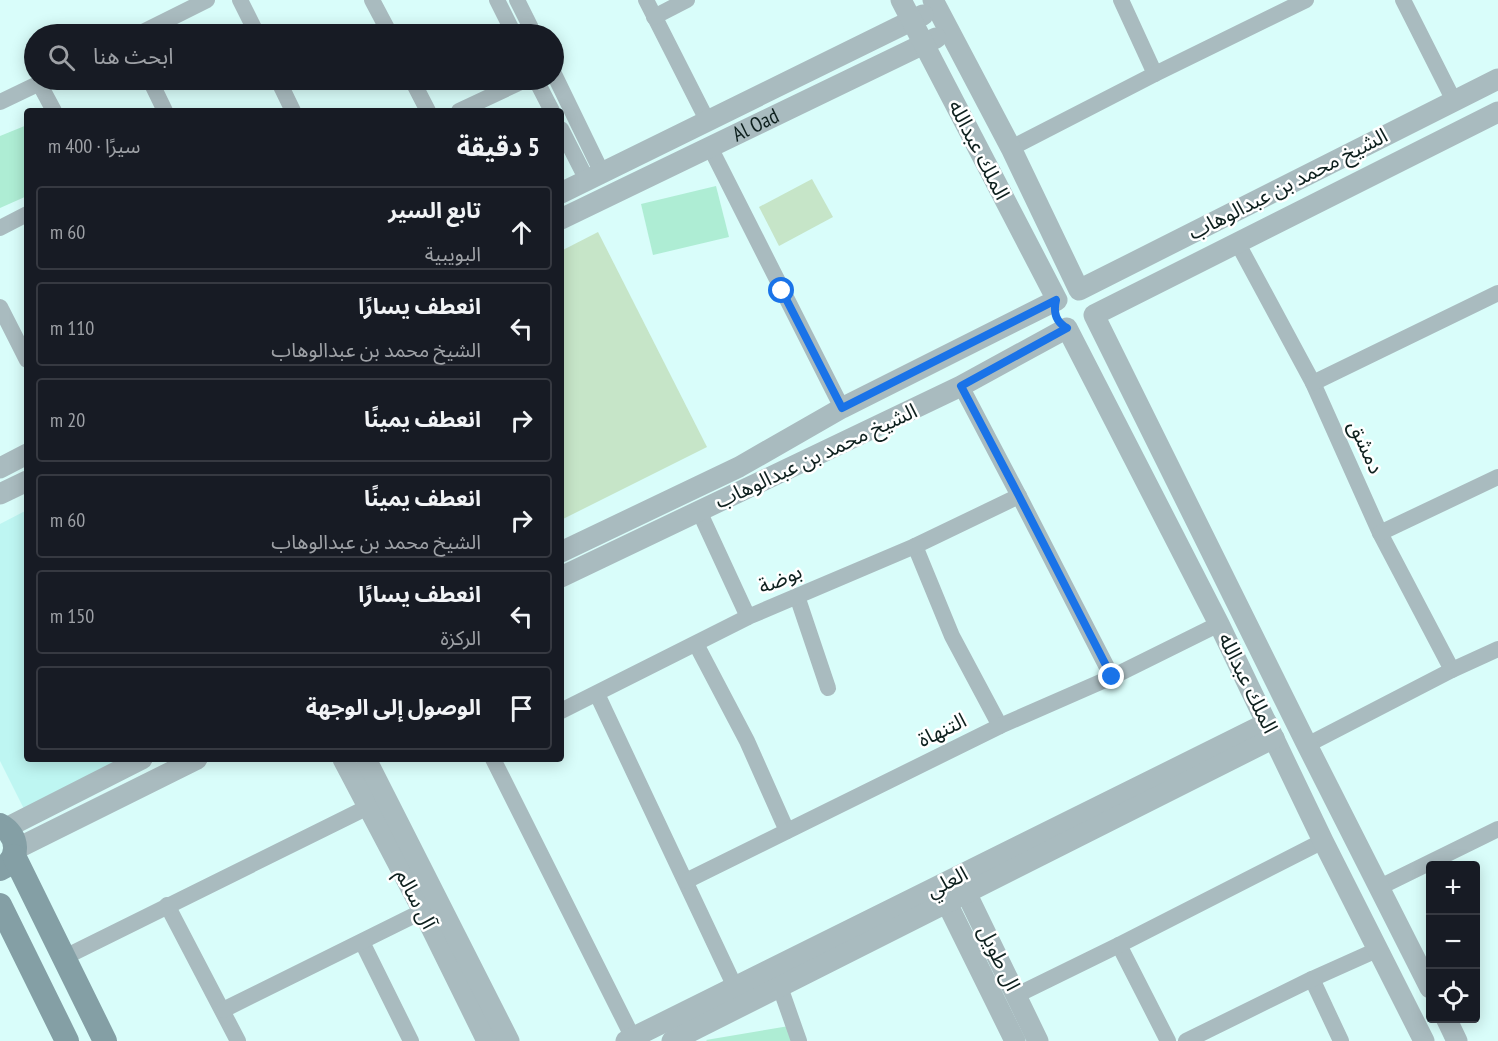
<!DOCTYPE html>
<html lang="ar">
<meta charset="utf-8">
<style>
:root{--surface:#171b24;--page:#242831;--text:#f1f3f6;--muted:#9ea1a6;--line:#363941}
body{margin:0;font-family:"PT Sans Narrow","Noto Sans Arabic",sans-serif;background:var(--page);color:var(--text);direction:rtl}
.controls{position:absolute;right:18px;bottom:18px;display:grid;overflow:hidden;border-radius:6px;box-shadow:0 3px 15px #0003}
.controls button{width:54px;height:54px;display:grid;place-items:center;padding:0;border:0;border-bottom:2px solid var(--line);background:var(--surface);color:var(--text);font:30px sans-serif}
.stop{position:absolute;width:18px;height:18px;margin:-14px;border:4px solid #1a73e8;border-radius:50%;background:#fff}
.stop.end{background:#1a73e8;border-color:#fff;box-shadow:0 2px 6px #0008}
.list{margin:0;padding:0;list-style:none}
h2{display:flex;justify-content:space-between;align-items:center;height:78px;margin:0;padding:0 24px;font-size:26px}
h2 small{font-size:20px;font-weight:400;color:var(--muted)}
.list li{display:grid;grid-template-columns:39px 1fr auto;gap:18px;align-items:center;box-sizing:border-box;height:84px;margin:0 12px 12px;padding:0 12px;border:2px solid var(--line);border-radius:6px}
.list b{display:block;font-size:22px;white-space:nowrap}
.list p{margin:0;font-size:20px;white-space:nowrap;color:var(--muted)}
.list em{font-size:20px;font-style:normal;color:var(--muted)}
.icon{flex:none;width:33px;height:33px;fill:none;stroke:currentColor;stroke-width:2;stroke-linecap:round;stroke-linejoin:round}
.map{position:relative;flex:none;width:1498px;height:1041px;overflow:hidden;direction:ltr}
.search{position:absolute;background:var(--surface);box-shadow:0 3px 15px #0003;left:24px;top:24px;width:540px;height:66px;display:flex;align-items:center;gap:15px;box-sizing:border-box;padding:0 21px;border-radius:33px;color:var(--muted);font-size:22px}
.panel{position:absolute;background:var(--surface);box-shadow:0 3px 15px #0003;left:24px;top:108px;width:540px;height:654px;border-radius:6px;direction:rtl}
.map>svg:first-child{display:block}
.built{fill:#bef6f2}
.green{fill:#c6e5c8}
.building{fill:#aeedd4}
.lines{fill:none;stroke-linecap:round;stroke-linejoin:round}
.minor{stroke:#a9bbbf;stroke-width:16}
.tertiary{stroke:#a9bbbf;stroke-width:21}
.secondary{stroke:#849fa5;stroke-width:24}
.route{stroke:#1a73e8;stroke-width:8}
.labels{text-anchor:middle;stroke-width:5;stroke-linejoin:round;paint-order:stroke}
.street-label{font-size:21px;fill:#0e201e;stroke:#fff}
</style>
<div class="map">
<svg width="1498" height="1041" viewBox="0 0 1498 1041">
<rect width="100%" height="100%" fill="#d9fdfa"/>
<path class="built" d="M27,510V759H128L25,811L0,761V524Z"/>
<g class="green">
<path d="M812,179L833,217L779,246L759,207Z"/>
<path d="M598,232L707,447L561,520V251Z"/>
</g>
<g class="building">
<path d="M27,125V196L0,208V136Z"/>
<path d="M716,186L729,237L653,255L641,204Z"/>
<path d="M789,1026L792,1041H707L706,1040Z"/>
</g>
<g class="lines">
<g class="minor">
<path d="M240,0L257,34"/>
<path d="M372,0L390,34"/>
<path d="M497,0L514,34"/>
<path d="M517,0L534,34"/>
<path d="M646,0L708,122"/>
<path d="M1121,0L1155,74"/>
<path d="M1403,0L1454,101"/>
<path d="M654,17L687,0"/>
<path d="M139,34L207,0"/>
<path d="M554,74L602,173"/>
<path d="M150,80L165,111"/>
<path d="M278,80L293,111"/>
<path d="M412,80L428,111"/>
<path d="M536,80L552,111"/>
<path d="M39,83L54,111"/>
<path d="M0,102L46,80"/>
<path d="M459,111L525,80"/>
<path d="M561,129L587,180"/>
<path d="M710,147L842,408"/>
<path d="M1011,148L1155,74L1306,0"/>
<path d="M0,228L27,214"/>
<path d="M1237,242L1313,383L1380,533L1452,670"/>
<path d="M0,307L27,360"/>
<path d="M1313,383L1498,293"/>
<path d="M961,386L1019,496L1112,677"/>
<path d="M699,511L748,617"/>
<path d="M1380,533L1498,477"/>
<path d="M915,546L952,636L1000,726"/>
<path d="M797,596L828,688"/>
<path d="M696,644L747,741L787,831"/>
<path d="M597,694L735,987"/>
<path d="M561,711L748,617L915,546L1019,496"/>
<path d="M1307,745L1452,670L1498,649"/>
<path d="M493,759L633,1038"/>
<path d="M686,881L1000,726L1112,677L1219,624"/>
<path d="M1380,887L1498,829"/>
<path d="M167,905L238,1041"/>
<path d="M362,942L411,1041"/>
<path d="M1119,945L1168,1041"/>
<path d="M63,958L368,807"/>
<path d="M1312,979L1341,1041"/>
<path d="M780,987L799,1041"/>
<path d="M1017,995L1119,945L1323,841"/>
<path d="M223,1010L423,911"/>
<path d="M1186,1041L1312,979L1379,949"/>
</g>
<g class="tertiary">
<path d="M933,0L1011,148L1079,290L1498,79"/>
<path d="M561,193L923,15"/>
<path id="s1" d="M561,219L936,38"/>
<path d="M0,468L27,454"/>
<path d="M0,494L27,481"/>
<path d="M561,552L739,467L842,408L1057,300L901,0"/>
<path d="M561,577L961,386L1067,328L1219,624L1323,841L1424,1041"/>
<path d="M343,759L423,911L487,1041"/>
<path d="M366,759L509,1041"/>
<path d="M6,828L142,759"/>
<path d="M16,849L197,759"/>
<path d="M960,880L1038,1041"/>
<path d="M940,889L1015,1041"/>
<path d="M1430,988L1307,745L1094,315L1498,112"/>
<path d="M1446,1018L1457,1041"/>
<path d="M626,1041L1267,723"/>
<path d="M672,1041L1274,738"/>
</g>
<g class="secondary">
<path d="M0,825C19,835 21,860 0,869"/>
<path d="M14,856L105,1041"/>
<path d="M0,905L67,1041"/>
</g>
</g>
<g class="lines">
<path class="route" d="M782,291L842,408L1056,300C1053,313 1056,322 1067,328L961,386L1019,496L1112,677"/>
</g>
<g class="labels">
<g class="street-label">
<text dy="7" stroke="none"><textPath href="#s1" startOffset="216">Al Oad</textPath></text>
<text transform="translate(979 150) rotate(63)" y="7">الملك عبدالله</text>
<text transform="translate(1288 184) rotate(-27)" y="7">الشيخ محمد بن عبدالوهاب</text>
<text transform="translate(1366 447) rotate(66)" y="7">دمشق</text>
<text transform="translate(816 456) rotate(-25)" y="7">الشيخ محمد بن عبدالوهاب</text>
<text transform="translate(780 579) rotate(-23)" y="7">بوضة</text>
<text transform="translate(1248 683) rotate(64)" y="7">الملك عبدالله</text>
<text transform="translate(942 730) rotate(-26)" y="7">التنهاة</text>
<text transform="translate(947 882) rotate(-27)" y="7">العلي</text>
<text transform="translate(416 899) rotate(63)" y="7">آل سالم</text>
<text transform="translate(999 958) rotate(64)" y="7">ال طويل</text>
</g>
</g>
</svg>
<div class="controls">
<button>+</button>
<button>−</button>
<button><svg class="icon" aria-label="locate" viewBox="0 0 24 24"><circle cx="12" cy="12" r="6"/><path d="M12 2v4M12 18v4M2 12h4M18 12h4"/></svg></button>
</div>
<div class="stop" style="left:782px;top:291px"></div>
<div class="stop end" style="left:1112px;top:677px"></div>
<div class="search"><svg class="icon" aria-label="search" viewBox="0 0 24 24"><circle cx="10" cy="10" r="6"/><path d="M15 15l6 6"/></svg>ابحث هنا</div>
<section class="panel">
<h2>5 دقيقة<small>سيرًا · 400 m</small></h2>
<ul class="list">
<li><svg class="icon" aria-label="ahead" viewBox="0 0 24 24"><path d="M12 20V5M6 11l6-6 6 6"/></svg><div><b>تابع السير</b><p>البويبية</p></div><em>60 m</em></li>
<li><svg class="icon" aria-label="left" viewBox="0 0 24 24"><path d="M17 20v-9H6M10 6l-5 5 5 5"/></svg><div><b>انعطف يسارًا</b><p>الشيخ محمد بن عبدالوهاب</p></div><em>110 m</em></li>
<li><svg class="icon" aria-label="right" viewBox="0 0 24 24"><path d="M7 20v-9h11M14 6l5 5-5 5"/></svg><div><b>انعطف يمينًا</b></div><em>20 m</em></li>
<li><svg class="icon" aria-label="right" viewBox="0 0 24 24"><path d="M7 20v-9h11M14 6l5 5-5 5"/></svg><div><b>انعطف يمينًا</b><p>الشيخ محمد بن عبدالوهاب</p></div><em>60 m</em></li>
<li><svg class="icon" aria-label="left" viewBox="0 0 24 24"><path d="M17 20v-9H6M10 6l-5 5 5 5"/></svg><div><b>انعطف يسارًا</b><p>الركزة</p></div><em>150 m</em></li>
<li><svg class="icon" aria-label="arrive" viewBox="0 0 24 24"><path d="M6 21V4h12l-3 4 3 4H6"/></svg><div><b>الوصول إلى الوجهة</b></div></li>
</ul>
</section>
</div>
